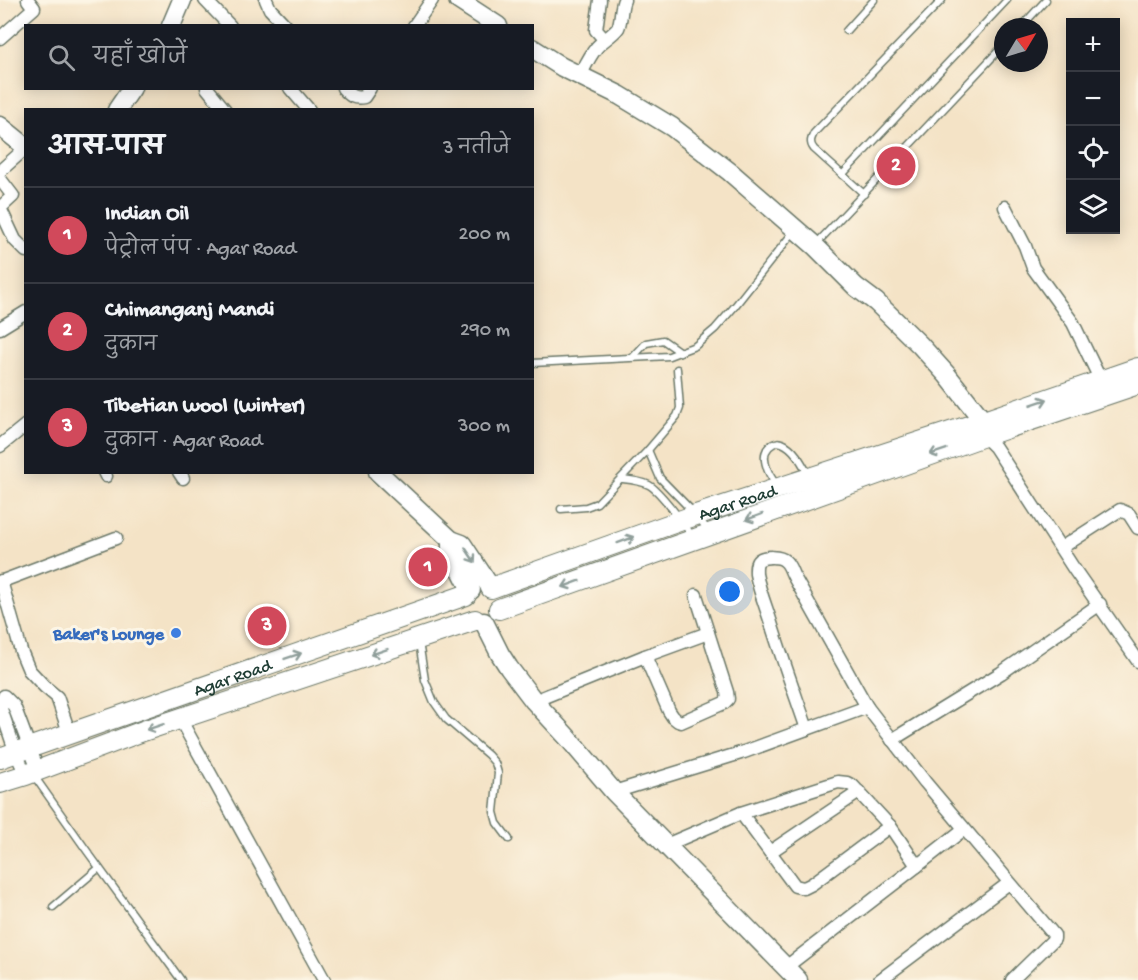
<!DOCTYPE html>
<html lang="hi">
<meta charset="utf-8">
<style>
:root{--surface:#171b24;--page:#20242c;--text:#f1f3f6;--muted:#9ea1a6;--line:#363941;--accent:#d1495b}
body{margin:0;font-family:"Gochi Hand","Playpen Sans Deva",sans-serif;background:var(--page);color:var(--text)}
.controls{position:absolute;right:18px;top:18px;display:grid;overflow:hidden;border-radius:0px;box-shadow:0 3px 15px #0003}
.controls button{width:54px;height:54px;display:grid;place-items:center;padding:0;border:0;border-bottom:2px solid var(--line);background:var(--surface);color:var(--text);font:30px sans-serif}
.compass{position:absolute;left:994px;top:18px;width:54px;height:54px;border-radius:50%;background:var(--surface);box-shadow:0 3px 15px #0003;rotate:52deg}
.you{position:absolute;left:730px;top:592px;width:21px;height:21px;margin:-15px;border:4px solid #fff;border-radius:50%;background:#1a73e8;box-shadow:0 0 0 9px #1a73e833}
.badge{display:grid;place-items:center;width:39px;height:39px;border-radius:50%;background:var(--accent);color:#fff;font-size:20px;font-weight:700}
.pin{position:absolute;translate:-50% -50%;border:3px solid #fff;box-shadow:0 2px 6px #0006}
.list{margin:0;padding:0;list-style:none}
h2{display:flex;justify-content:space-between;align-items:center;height:78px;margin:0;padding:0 24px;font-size:26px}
h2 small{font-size:20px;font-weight:400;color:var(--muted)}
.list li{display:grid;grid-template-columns:39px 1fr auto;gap:18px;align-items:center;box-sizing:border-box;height:96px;padding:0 24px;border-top:2px solid var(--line)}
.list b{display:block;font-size:22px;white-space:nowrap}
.list p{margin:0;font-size:20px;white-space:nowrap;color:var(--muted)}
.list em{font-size:20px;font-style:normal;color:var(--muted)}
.icon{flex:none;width:33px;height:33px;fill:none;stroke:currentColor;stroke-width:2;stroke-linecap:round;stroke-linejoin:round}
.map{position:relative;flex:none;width:1138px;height:980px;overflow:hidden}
.search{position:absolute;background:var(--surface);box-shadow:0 3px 15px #0003;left:24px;top:24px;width:510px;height:66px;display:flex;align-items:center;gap:15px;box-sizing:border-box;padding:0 21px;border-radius:0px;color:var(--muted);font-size:22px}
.panel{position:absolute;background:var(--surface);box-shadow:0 3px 15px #0003;left:24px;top:108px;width:510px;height:366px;border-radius:0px}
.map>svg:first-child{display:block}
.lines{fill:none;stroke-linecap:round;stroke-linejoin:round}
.lane-casing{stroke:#6a7767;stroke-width:9}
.street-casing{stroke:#6a7767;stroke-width:15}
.secondary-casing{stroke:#6a7767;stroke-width:21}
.primary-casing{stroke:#6a7767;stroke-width:22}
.lane{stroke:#fff;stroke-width:6}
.street{stroke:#fff;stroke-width:12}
.secondary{stroke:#fff;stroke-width:18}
.primary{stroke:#fff;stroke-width:20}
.oneway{stroke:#8f9e9a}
.shop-dot{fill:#3f7fe0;stroke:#fcf5e5;stroke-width:2}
.labels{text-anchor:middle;stroke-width:6;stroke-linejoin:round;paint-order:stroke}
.street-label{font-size:18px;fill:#1f3d34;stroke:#fcf5e5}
.shop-label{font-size:18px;font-weight:bold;fill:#366cbe;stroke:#fcf5e5;text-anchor:end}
</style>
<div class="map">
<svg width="1138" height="980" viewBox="0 0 1138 980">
<rect width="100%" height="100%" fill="#fcf5e5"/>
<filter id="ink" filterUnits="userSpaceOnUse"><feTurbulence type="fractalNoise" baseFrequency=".0167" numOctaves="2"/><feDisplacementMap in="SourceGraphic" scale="12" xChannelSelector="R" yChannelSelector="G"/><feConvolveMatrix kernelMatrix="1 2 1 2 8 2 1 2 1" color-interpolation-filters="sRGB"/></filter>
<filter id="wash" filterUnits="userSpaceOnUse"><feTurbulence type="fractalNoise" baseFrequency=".008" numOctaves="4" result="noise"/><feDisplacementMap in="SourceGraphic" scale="24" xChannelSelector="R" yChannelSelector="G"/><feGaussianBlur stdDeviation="1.35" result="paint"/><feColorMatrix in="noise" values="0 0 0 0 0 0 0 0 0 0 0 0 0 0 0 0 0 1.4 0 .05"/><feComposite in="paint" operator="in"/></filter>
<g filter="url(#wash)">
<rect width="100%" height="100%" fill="#f4e3c6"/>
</g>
<g filter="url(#ink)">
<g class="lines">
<g class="lane-casing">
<g id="lane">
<path d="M1021,27L1046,0"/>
<path d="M846,31L874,0"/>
<path d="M842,175L1007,0"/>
<path d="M864,194L814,149C809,143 811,139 814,133L942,0"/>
<path d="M817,243L1003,46"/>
<path d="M633,357L646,343L663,340L680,352"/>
<path d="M532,363L669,356L695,346L715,329L735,306L795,230"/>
<path d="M648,450L660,478L696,515L708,530"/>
<path d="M622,479C631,480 641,481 649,485C659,490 685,525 692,536"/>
<path d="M777,485C768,475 757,452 773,444C777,442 778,442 782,443C795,448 803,465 809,476"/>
<path d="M561,509L586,507L597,503L648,450L677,416L680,408L677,369"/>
<path d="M419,642L425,680L434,702L446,719L488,755L495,763L498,773L494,812L497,823L509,839"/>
<path d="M37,780L87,851L181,980"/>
<path d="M53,907L99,868"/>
</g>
</g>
<g class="street-casing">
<g id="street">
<path d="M205,0L230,26"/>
<path d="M266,0L270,9L286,26"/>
<path d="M600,0L596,30L604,39"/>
<path d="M414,26L432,0"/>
<path d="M0,38L34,8L28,0"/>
<path d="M580,76C585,66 590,55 597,47C603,40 613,35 618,28C622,19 620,9 624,0"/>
<path d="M207,88L225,110"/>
<path d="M290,88L309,110"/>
<path d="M343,88C350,96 354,99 364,97L370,88"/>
<path d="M0,171L26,148"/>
<path d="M0,179L13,196L0,208L15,240L26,251"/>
<path d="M1005,207L1025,246L1033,268L1073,323L1101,381"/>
<path d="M0,328L26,312"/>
<path d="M984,436L995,447L1074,569L1138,661"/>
<path d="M0,446L26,425"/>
<path d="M104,472L106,476"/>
<path d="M179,472L183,478"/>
<path d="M1061,548L1120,510L1129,514L1138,528"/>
<path d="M1,581L21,651L29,670L45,687L57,697L70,735"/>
<path d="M0,582L116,538"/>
<path d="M645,656L669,711L673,717L678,721L681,722L724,703L728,699L727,692L696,595"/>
<path d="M534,701L645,656L708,633"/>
<path d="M180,719L324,980"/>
<path d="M807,729C795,694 782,658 771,623C766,607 759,590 756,574C756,570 755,563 759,560C765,556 780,556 785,561C790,565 791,572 794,577L867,707"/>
<path d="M892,740L1001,673L1100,604"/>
<path d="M26,775L16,753L1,709L4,696L14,706L38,770"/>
<path d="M614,792L744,752L867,707L925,782L1054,935V939L1012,980"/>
<path d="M741,813L795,886L804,888L812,884L890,826"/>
<path d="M666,845L741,813L838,782L847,783L853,786L890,826L917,866L786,967"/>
<path d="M770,852L859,792"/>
<path d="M917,866L964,829"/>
<path d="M880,980L1009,883"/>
</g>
</g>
<g class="secondary-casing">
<g id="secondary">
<path d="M458,0L498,26"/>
<path d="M171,26L182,0"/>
<path d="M532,48L562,67L619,95L672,127L730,172L815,246L856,287L876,302L920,345L947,375L992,432"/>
<path d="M117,110L132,88"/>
<path d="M0,126L26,147"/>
<path d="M378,472L451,540"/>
<path d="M471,590L451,550V540L462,544L491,588"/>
<path d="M484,622L500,654L509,668L534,701L569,739L614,792L798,980"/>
</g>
</g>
<g class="primary-casing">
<g id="primary">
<path id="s1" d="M491,588L696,515L984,421L1138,368"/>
<path d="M499,609L984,436L1138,384"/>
<path id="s2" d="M0,758L466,595"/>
<path d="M0,783L26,775L143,731L475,620"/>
</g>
</g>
<use href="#lane" class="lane"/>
<use href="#street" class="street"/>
<use href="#secondary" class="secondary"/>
<use href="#primary" class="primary"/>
</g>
<defs><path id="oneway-shaft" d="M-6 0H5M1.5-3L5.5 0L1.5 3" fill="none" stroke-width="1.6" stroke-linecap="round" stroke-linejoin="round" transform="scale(1.5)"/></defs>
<g class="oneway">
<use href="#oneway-shaft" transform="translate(1039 402) rotate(-19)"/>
<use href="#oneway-shaft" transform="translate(938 452) rotate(161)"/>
<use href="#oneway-shaft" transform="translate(754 517) rotate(160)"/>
<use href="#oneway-shaft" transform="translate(626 540) rotate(-20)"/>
<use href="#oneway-shaft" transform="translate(470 555) rotate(56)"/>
<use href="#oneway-shaft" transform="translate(571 584) rotate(160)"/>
<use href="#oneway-shaft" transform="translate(379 652) rotate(161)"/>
<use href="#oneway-shaft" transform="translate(293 656) rotate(-19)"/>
<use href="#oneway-shaft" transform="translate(155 727) rotate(162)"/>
</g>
</g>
<circle class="shop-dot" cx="176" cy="633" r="6"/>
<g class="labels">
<g class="street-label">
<text dy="6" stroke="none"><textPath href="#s1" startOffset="261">Agar Road</textPath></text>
<text dy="6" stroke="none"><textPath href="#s2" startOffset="246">Agar Road</textPath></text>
</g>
<g class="shop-label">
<text x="164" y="639">Baker's Lounge</text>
</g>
</g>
</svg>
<div class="controls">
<button>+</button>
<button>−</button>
<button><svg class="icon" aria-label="locate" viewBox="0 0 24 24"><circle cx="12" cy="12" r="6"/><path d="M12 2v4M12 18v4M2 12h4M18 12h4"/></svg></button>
<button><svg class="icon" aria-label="layers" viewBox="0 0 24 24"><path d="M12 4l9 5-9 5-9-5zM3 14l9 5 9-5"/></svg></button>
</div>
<svg class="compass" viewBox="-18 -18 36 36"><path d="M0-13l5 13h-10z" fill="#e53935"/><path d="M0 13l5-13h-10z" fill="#9ea1a6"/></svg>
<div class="you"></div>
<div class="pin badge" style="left:428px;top:567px">1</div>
<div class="pin badge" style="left:896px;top:166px">2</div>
<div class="pin badge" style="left:267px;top:626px">3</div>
<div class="search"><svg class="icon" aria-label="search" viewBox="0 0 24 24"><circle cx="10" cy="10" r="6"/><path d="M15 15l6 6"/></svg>यहाँ खोजें</div>
<section class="panel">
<h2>आस-पास<small>3 नतीजे</small></h2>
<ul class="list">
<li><span class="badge">1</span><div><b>Indian Oil</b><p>पेट्रोल पंप · Agar Road</p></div><em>200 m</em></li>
<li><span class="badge">2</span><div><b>Chimanganj Mandi</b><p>दुकान</p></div><em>290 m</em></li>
<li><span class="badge">3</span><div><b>Tibetian wool (winter)</b><p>दुकान · Agar Road</p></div><em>300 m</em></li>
</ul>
</section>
</div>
